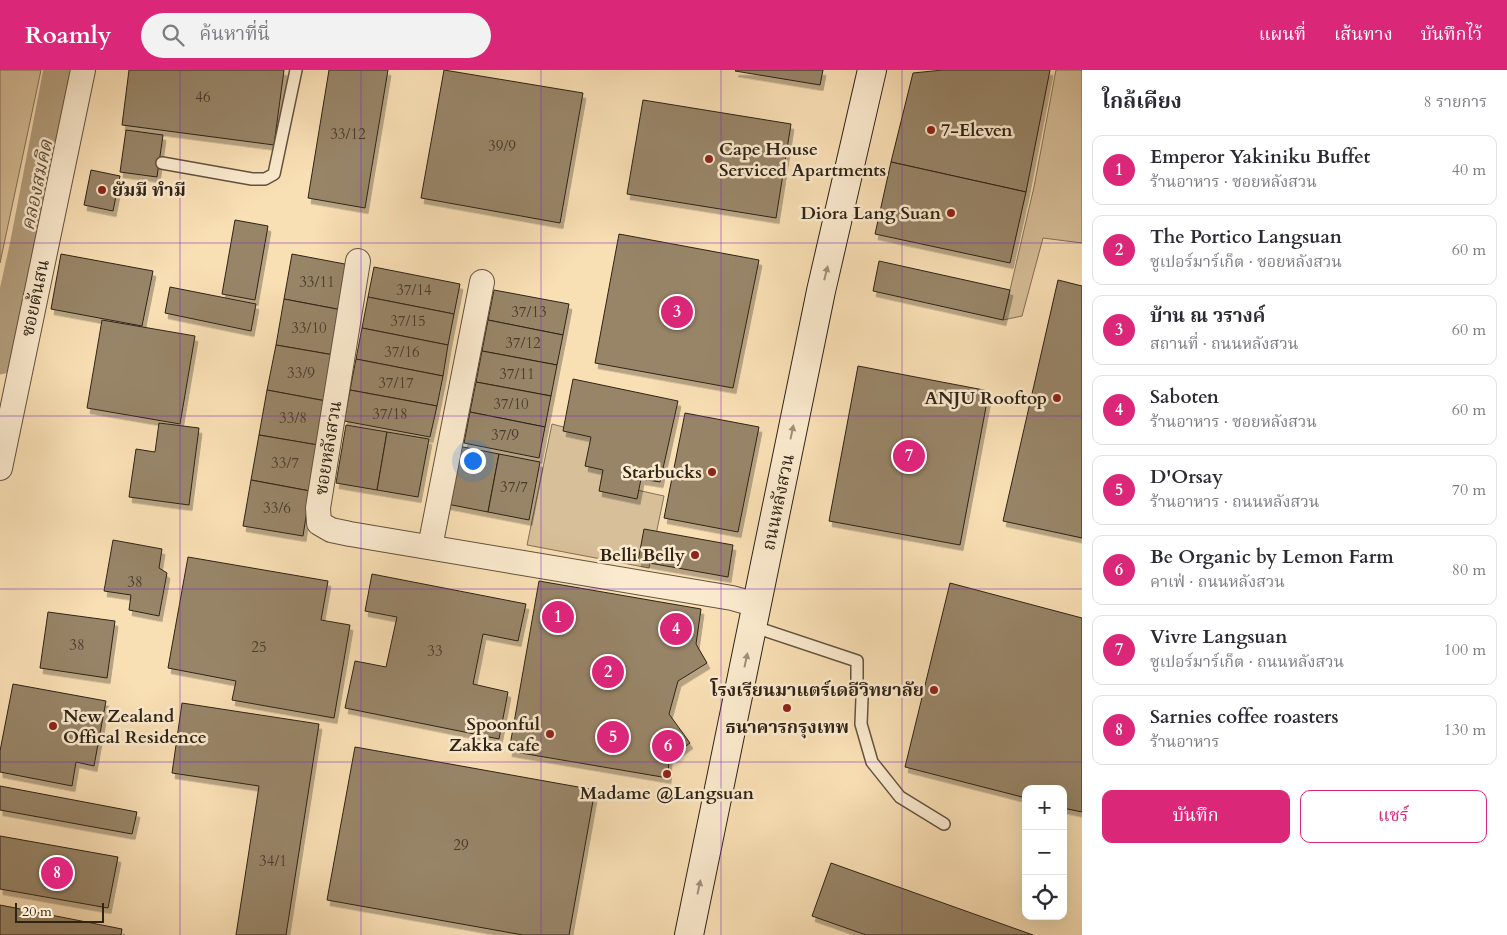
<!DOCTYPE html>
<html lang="th">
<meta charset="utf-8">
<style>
:root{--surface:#fff;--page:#f2f2f3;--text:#2b2b33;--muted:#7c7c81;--line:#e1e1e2;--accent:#db2777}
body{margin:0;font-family:Cardo,"Noto Serif Thai",serif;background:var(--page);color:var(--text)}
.controls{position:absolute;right:15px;bottom:15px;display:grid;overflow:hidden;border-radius:10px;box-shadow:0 5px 20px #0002}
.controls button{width:45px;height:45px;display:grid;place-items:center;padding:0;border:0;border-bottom:1px solid var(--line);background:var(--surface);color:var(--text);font:25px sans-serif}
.scale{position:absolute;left:15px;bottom:12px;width:89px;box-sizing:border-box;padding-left:5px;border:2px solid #2f2316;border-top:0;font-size:14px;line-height:18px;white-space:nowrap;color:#2f2316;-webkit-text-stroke:4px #fbeace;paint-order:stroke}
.you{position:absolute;left:472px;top:390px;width:18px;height:18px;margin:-12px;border:4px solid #fff;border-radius:50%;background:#1a73e8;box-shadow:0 0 0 8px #1a73e833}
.badge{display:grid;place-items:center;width:32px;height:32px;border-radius:50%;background:var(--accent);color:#fff;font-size:16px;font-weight:700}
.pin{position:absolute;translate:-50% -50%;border:2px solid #fff;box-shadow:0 1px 5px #0006}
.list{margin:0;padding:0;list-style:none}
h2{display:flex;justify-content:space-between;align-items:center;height:65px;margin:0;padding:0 20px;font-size:21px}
h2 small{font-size:16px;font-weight:400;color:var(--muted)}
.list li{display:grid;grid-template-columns:32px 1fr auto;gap:15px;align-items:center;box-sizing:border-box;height:70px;margin:0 10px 10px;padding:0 10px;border:1px solid var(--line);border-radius:10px}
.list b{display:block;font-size:19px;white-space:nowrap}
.list p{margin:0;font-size:16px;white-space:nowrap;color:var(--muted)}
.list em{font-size:16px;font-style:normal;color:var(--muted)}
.actions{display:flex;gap:10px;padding:15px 20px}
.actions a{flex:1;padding:11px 0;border:1px solid var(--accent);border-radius:10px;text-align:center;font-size:18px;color:var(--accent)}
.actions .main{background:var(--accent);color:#fff}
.icon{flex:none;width:28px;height:28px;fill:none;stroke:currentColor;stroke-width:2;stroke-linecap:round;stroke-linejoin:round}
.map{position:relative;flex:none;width:1082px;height:865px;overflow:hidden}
header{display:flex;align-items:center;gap:30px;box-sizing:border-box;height:70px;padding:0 25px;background:var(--accent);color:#fff}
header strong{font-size:24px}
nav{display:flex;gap:28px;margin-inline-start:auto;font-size:18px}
.search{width:350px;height:45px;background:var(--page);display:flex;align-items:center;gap:12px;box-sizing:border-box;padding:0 18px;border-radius:28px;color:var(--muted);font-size:19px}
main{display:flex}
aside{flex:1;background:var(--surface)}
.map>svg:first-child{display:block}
.green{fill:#d7bf99;stroke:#837158}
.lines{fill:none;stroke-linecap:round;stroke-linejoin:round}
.canal{stroke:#b49f7e;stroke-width:31}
.building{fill:#988568;stroke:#2f2316;filter:url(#shadow)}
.lane-casing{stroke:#62523e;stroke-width:14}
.street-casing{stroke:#62523e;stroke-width:26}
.secondary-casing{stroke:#2f2316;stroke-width:30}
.lane{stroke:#fbeace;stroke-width:11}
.street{stroke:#fbeace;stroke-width:24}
.secondary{stroke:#fbeace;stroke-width:28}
.oneway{fill:#9f907b}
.grid{fill:none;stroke:#7b2cbf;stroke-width:1;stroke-opacity:0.55}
.poi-dot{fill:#8f2418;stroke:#fbeace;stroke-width:2}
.labels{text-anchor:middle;stroke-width:5;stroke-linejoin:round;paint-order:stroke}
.number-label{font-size:15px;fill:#493c2a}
.poi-label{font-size:18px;font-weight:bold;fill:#2f2316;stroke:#fbeace;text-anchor:end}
.street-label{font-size:18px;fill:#2f2316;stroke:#fbeace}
.water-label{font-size:19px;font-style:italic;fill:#5e4e3a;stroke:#fbeace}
</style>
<header>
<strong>Roamly</strong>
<div class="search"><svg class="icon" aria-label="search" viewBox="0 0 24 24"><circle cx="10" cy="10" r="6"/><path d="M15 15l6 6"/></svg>ค้นหาที่นี่</div>
<nav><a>แผนที่</a><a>เส้นทาง</a><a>บันทึกไว้</a></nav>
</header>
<main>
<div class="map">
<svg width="1082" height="865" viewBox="0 0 1082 865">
<defs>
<filter id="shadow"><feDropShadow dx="3" dy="5.5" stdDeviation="0" flood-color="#0004"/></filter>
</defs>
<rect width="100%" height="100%" fill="#f9dfb4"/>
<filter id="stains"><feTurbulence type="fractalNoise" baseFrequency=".004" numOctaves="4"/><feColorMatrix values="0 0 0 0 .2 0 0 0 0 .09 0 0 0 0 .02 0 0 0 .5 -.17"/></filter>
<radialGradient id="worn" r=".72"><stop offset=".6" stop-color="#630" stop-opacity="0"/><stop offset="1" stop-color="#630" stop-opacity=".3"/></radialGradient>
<g class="green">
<path d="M0,0H41L0,193Z"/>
<path d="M1056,0H1082V173L1043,168L1022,246L1003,250L1034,117Z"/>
<path d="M552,354L610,369L601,412L664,426L649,498L527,475Z"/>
</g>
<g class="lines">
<path class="canal" d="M0,289L25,177L59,0"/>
</g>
<g class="building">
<path d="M129,0H284L274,75L122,55Z"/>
<path d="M329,0H388L365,138L308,128Z"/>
<path d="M444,0L583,23L560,153L421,128Z"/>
<path d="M736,0H823L820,15L735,1Z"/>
<path d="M943,0H1050L1026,122L891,92L913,3Z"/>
<path d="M643,30L791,54L776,148L627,124Z"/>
<path d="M126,60L163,65L157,107L120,102Z"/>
<path d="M891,92L1026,122L1010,193L875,164Z"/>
<path d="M91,100L120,106L113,141L84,135Z"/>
<path d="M235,150L268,156L255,230L222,224Z"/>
<path d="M619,164L759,190L733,318L595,293Z"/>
<path d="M61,184L153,201L142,256L51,239Z"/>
<path d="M292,184L350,195L342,240L284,229Z"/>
<path d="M879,191L1010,220L1003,250L873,221Z"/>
<path d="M374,197L460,214L454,244L368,227Z"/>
<path d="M1058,210L1082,216V468L1003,451Z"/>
<path d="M170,217L256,234L251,261L165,243Z"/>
<path d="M494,220L569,234L563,265L488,250Z"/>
<path d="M368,227L454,244L448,275L362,258Z"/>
<path d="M284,229L342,240L334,285L276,275Z"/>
<path d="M102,250L195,266L180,354L87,338Z"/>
<path d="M488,250L563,265L557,295L482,281Z"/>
<path d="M362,258L448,275L443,306L356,289Z"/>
<path d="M276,275L334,285L326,331L267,320Z"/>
<path d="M482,281L557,295L551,326L476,312Z"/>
<path d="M356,289L443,306L437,336L350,320Z"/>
<path d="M858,296L989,321L960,475L829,451Z"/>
<path d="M573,309L678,331L660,412L641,409L637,429L599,421L603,400L585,396L591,367L563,361Z"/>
<path d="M476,312L551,326L545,357L470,342Z"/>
<path d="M267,320L326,331L318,375L259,365Z"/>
<path d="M350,320L437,336L430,367L344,351Z"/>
<path d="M470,342L545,357L539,388L464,373Z"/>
<path d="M685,343L759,357L738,462L664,448Z"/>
<path d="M159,353L199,358L189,435L129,427L136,379L155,382Z"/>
<path d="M346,355L387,362L377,420L336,413Z"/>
<path d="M387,362L429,369L418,427L377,420Z"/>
<path d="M259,365L318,375L310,421L251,410Z"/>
<path d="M458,376L499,384L488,442L447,434Z"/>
<path d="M499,384L540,392L529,450L488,442Z"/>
<path d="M251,410L310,421L303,466L243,456Z"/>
<path d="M644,459L733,475L728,507L638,491Z"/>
<path d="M113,470L162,479L159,498L167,503L159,546L129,540L131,525L104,521Z"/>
<path d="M188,487L328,511L321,550L350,555L334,648L232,630L236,611L168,598Z"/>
<path d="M372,504L526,534L518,571L483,564L473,614L508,622L499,669L345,638L355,591L386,597L397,547L365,541Z"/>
<path d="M539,511L701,539L696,574L707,593L678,611L669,644L690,673L669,688L668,708L509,681Z"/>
<path d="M950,513L1082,548V742L1063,738V719H1026V728L905,697Z"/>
<path d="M48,542L115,551L107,608L40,598Z"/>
<path d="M13,614L106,631L94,696L76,692L72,716L0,702V681Z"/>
<path d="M182,633L319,654L286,865H236L259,716L172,703Z"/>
<path d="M355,677L595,720L569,865H523L327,830Z"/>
<path d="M0,716L137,742L132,764L0,740Z"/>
<path d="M0,766L118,787L108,838L0,819Z"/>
<path d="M831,793L1033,865H866L812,846Z"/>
<path d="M0,835L122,859L121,865H0Z"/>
</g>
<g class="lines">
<g class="lane-casing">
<g id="lane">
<path d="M162,93L252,109H265L274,104L296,0"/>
<path d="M752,556L857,591V610L862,628L861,654L872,692L900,727L944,754"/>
</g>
</g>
<g class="street-casing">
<g id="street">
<path d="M358,191L318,438L319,453L331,460L350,464L732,528L757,535"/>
<path d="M0,398L83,0"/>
<path d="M430,477L482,212"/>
</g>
</g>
<g class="secondary-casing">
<path id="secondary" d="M689,865L821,221L872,0"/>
</g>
<use href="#lane" class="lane"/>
<use href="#street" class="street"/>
<use href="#secondary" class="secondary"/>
</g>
<defs><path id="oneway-solid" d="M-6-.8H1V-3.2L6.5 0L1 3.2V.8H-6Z" transform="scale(1.25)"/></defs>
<g class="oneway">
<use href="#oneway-solid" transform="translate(826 203) rotate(-76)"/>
<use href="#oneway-solid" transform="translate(792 362) rotate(-78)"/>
<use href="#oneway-solid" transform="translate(746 590) rotate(-78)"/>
<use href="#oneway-solid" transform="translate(699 817) rotate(-78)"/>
</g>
<path class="grid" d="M180,0V865M361,0V865M541,0V865M721,0V865M902,0V865M0,173H1082M0,346H1082M0,519H1082M0,692H1082"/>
<g class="poi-dot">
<circle cx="931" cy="60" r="5"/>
<circle cx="709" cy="89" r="5"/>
<circle cx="102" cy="120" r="5"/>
<circle cx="951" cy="143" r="5"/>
<circle cx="1057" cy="328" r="5"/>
<circle cx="712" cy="402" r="5"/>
<circle cx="695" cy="485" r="5"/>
<circle cx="934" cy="620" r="5"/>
<circle cx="787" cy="638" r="5"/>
<circle cx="53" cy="656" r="5"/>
<circle cx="550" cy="664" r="5"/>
<circle cx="667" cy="704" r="5"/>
</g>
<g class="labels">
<g class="number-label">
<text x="203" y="32">46</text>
<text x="348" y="69">33/12</text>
<text x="502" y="81">39/9</text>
<text x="317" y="217">33/11</text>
<text x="414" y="225">37/14</text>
<text x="529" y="247">37/13</text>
<text x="408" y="256">37/15</text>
<text x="309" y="263">33/10</text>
<text x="523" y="278">37/12</text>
<text x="402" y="287">37/16</text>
<text x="301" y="308">33/9</text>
<text x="517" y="309">37/11</text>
<text x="396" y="318">37/17</text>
<text x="511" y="339">37/10</text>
<text x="390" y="349">37/18</text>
<text x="293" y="353">33/8</text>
<text x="505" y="370">37/9</text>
<text x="285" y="398">33/7</text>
<text x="514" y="422">37/7</text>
<text x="277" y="443">33/6</text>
<text x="135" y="517">38</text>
<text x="77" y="580">38</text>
<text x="259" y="582">25</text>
<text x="435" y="586">33</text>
<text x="461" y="780">29</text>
<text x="273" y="796">34/1</text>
</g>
<g class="poi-label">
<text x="941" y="66" text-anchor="start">7-Eleven</text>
<text x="719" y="85" text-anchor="start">Cape House<tspan x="719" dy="21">Serviced Apartments</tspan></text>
<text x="112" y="126" text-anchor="start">ยัมมี ทำมี</text>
<text x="941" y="149">Diora Lang Suan</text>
<text x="1047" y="334">ANJU Rooftop</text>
<text x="702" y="408">Starbucks</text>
<text x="685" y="491">Belli Belly</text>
<text x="924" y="626">โรงเรียนมาแตร์เดอีวิทยาลัย</text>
<text x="63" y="652" text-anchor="start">New Zealand<tspan x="63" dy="21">Offical Residence</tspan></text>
<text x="540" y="660">Spoonful<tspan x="540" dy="21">Zakka cafe</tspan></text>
<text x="787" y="663" text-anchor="middle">ธนาคารกรุงเทพ</text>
<text x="667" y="729" text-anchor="middle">Madame @Langsuan</text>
</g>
<g class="street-label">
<text transform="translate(35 228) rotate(-78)" y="6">ซอยต้นสน</text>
<text transform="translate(328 378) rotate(-81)" y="6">ซอยหลังสวน</text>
<text transform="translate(778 432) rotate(-78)" y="6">ถนนหลังสวน</text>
</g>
<g class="water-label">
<text transform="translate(36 115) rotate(-78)" y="7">คลองสมคิด</text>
</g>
</g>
<rect width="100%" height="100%" filter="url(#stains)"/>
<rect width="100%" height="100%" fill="url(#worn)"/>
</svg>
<div class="controls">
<button>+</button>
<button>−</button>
<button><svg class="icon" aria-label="locate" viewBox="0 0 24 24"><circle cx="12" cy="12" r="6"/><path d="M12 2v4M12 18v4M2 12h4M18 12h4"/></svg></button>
</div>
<div class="scale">20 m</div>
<div class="you"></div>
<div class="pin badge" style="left:558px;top:547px">1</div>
<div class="pin badge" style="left:608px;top:602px">2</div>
<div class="pin badge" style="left:677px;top:242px">3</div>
<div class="pin badge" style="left:676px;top:559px">4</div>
<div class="pin badge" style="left:613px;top:667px">5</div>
<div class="pin badge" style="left:668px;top:676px">6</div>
<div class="pin badge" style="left:909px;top:386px">7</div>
<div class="pin badge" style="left:57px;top:803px">8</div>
</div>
<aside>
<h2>ใกล้เคียง<small>8 รายการ</small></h2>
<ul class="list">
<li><span class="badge">1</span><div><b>Emperor Yakiniku Buffet</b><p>ร้านอาหาร · ซอยหลังสวน</p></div><em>40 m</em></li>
<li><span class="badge">2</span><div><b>The Portico Langsuan</b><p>ซูเปอร์มาร์เก็ต · ซอยหลังสวน</p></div><em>60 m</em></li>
<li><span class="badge">3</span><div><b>บ้าน ณ วรางค์</b><p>สถานที่ · ถนนหลังสวน</p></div><em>60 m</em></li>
<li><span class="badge">4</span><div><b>Saboten</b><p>ร้านอาหาร · ซอยหลังสวน</p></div><em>60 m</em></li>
<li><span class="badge">5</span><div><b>D'Orsay</b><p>ร้านอาหาร · ถนนหลังสวน</p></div><em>70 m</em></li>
<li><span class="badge">6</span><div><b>Be Organic by Lemon Farm</b><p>คาเฟ่ · ถนนหลังสวน</p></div><em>80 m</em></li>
<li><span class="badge">7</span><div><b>Vivre Langsuan</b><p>ซูเปอร์มาร์เก็ต · ถนนหลังสวน</p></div><em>100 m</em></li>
<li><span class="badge">8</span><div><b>Sarnies coffee roasters</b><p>ร้านอาหาร</p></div><em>130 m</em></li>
</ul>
<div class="actions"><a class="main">บันทึก</a><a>แชร์</a></div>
</aside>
</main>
